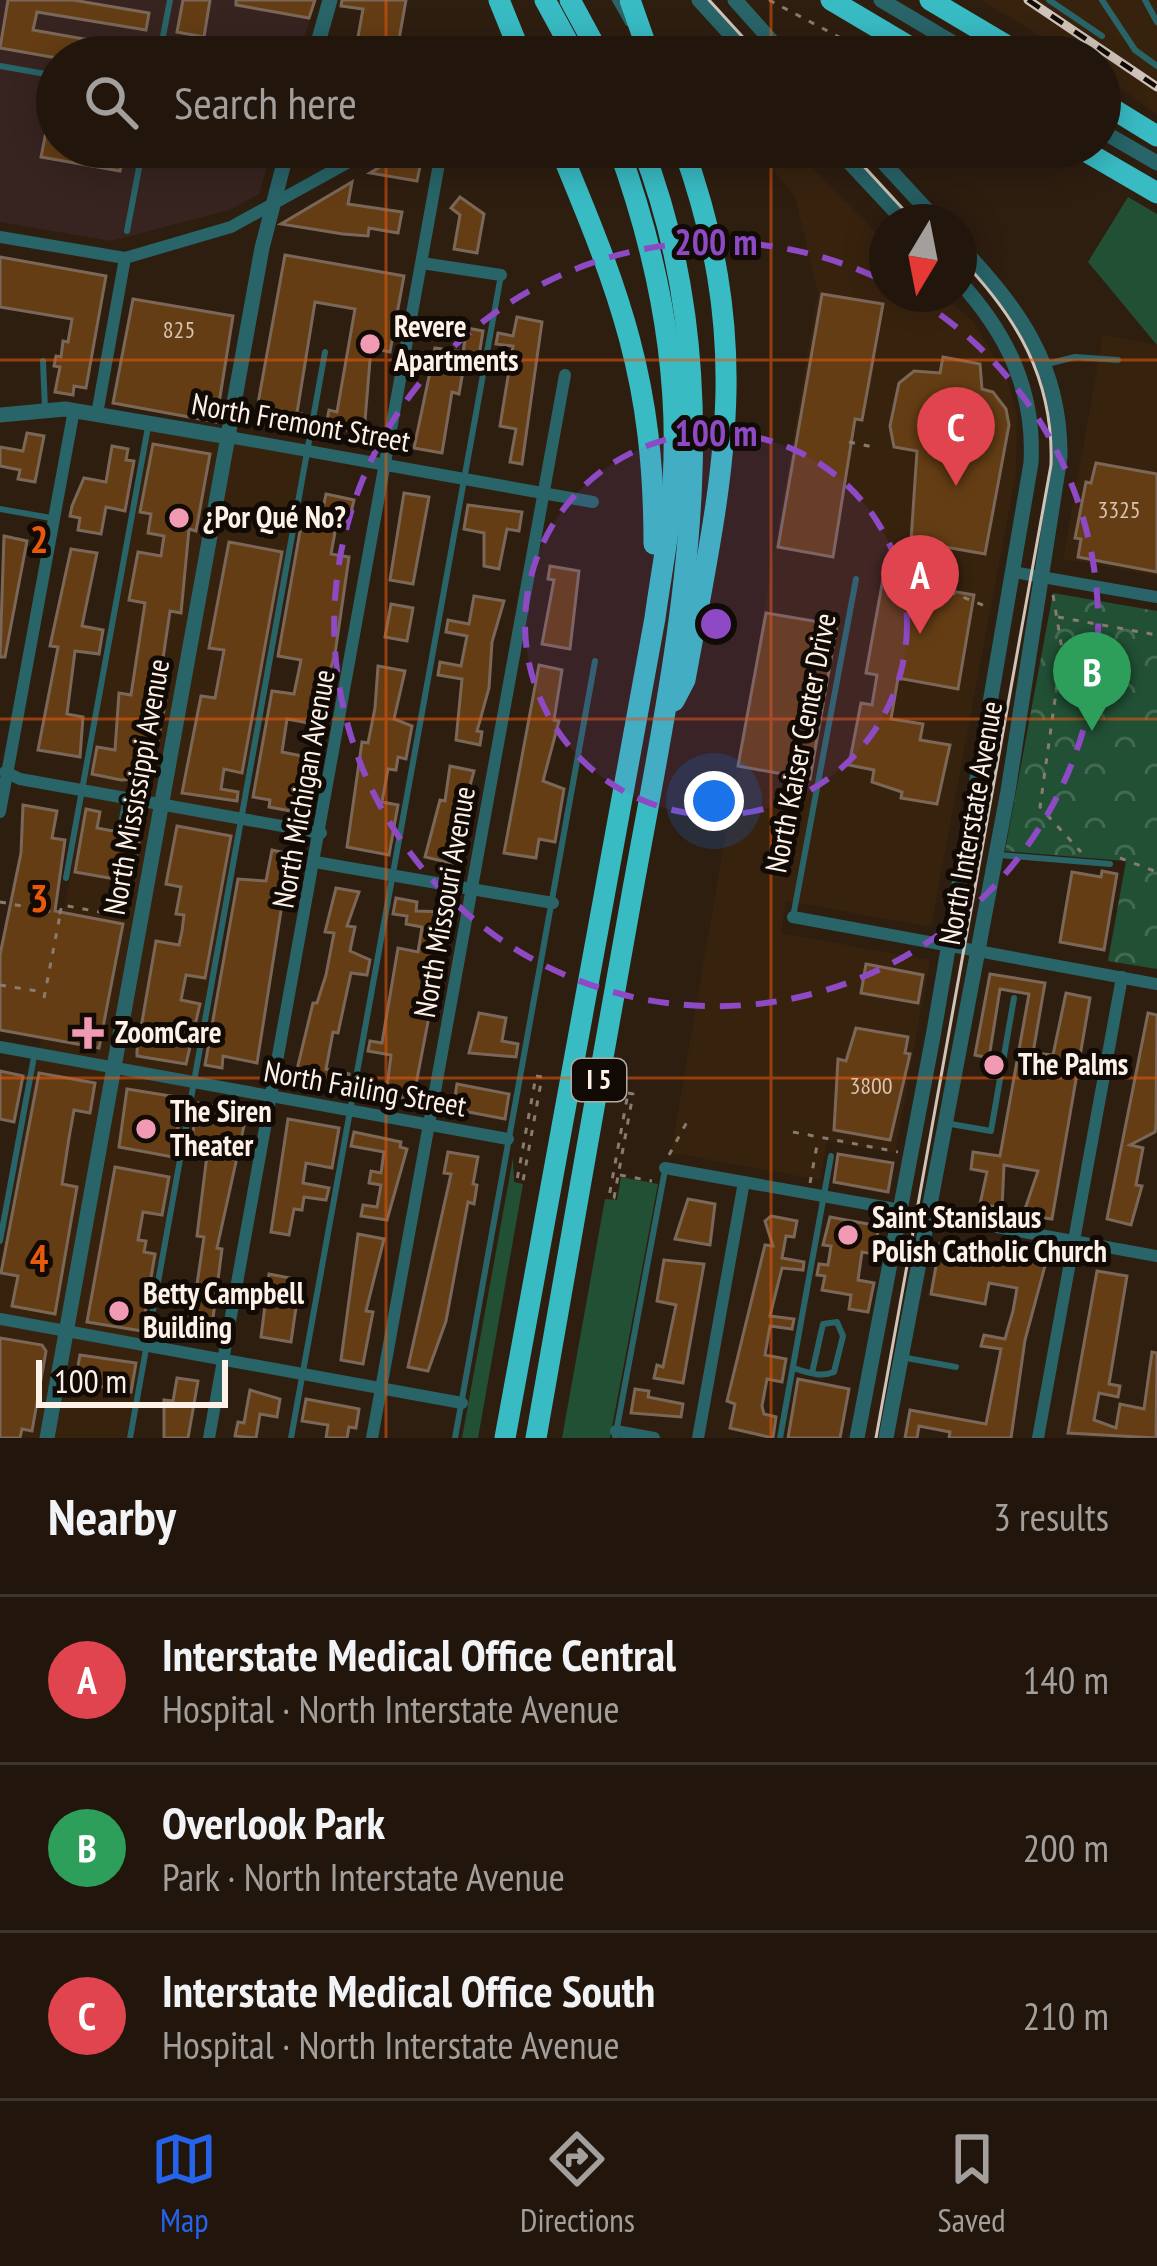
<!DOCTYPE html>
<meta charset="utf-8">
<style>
:root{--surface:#22160c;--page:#2a1f15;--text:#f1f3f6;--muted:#a29f9d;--line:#3f352d;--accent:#2563eb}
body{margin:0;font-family:"PT Sans Narrow",sans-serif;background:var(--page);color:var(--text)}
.compass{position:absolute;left:869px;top:204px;width:108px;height:108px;border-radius:50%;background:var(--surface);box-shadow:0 6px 30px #0003;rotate:190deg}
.scale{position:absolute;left:36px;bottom:30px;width:192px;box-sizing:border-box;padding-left:12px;border:6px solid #fdf1e8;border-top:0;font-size:33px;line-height:42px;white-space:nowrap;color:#fdf1e8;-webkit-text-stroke:9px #110a05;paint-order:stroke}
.you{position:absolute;left:714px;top:801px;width:42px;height:42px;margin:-30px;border:9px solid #fff;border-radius:50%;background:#1a73e8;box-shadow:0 0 0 18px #1a73e833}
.badge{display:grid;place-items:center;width:78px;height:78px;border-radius:50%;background:var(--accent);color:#fff;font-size:39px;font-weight:700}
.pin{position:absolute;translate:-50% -99px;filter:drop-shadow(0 3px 6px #0008)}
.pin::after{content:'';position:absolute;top:63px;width:42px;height:36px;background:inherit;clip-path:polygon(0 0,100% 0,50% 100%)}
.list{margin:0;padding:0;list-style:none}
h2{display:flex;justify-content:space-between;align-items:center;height:156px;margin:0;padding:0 48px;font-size:51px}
h2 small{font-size:39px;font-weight:400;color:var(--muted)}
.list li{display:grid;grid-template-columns:78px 1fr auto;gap:36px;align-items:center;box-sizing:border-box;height:168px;padding:0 48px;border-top:3px solid var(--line)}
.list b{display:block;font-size:45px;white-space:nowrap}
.list p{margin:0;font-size:39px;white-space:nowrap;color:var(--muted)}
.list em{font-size:39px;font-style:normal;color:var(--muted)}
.icon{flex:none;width:66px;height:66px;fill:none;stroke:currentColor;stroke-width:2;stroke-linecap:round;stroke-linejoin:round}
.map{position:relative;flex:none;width:1157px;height:1438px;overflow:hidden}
.search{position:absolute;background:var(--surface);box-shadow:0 6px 30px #0003;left:36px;right:36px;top:36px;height:132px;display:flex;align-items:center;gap:30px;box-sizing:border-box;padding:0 42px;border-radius:66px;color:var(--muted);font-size:45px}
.sheet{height:660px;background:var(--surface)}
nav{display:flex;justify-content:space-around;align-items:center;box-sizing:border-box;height:168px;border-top:3px solid var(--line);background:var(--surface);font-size:33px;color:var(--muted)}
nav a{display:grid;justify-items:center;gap:6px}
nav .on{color:var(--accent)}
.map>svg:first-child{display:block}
.built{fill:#37220e}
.industrial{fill:#372420}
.grass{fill:#215035}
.park{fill:url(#park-crowns)}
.building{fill:#643d14;stroke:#7b6757;stroke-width:3}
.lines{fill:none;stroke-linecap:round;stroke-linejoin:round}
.path{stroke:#897b6f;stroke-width:3;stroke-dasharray:6 9;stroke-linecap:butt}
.service{stroke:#286468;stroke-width:6}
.minor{stroke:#286468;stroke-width:12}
.tertiary{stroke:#286468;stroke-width:15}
.motorway{stroke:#39bbc4;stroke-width:21}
.tram{stroke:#d0c3b9;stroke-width:3}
.rail-casing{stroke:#d0c3b9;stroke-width:9}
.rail{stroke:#110a05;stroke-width:4.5;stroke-dasharray:14;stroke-linecap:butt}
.grid{fill:none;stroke:#e8590c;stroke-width:3;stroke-opacity:0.55}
.ring{fill:none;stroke:#8e4ac5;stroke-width:6;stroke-dasharray:21 15}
.poi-dot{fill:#f19ab3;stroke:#110a05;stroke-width:4.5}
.labels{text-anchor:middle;stroke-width:10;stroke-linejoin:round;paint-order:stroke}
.number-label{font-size:24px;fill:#d7c4b3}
.shield{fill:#110a05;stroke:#b6aca4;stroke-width:3}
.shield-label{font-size:27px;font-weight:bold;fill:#fdf1e8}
.poi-label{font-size:30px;font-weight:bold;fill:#fdf1e8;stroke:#110a05;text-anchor:start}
.street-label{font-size:30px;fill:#fdf1e8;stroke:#110a05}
.grid-label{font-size:39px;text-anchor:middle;font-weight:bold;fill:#e8590c;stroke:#110a05;stroke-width:10;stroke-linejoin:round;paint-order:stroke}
.centre{fill:#8e4ac5;stroke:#110a05;stroke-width:6}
.ring-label{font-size:36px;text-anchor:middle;font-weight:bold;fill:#8e4ac5;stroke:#110a05;stroke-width:10;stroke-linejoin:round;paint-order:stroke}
</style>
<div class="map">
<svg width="1157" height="1438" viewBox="0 0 1157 1438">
<defs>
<pattern id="park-crowns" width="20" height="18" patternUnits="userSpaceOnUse" patternTransform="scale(3)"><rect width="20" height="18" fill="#215035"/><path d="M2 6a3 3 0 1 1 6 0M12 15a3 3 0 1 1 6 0" fill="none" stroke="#426a52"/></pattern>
</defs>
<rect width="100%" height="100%" fill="#2e1e10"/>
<g class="built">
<path d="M982,0H1157V114L1100,74V57H1073Z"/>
<path d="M791,147L887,243V294H941L973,321L1008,381L1017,414L1016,473L931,927L786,901L781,933L930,960L895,1153L827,1141L820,1180L671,1153L818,292L795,197L769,165Z"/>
<path d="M1103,335L1157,345V576L1063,559Z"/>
<path d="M151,427L305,454L126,1438H0V1266Z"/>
</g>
<path class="industrial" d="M0,0H315L299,57H57V147H273L259,194L229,210L111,241L0,222Z"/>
<g class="grass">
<path d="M1128,197L1157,214V345L1088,262Z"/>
<path d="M513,1158L514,1182L523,1184L478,1438H462Z"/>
<path d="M621,1177L658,1184L610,1438H562L605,1199L617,1200Z"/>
</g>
<path class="park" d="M1053,593L1157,611V969L1108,961L1126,861L1005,851Z"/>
<g class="building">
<path d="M8,0H73L149,13L146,30L37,12L33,30L152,51V57L57,58L0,48Z"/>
<path d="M183,0H210L204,37L177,32Z"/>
<path d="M236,0H315L309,18L236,5Z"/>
<path d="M342,0H406L398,45L419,57H365L368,39L358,37L363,9L341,6Z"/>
<path d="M47,127L57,129V147H125L120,171L41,157Z"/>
<path d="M413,147H424L417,181L370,173Z"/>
<path d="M352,182L348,204L402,212L398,233L369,228L368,236L343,234L281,224Z"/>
<path d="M460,197L484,214L477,253L454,249L460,215L451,208Z"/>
<path d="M285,255L404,276L390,352L371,348L364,433L326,426L329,410L337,412L355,309L315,302L297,413L306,415L303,434L254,425Z"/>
<path d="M0,257L106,276L86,388L74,386L73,395L55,392L60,367L54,366L56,356L61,357L63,341L68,342L72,319L0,307Z"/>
<path d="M822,294L883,304L862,420L855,419L833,557L778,547Z"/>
<path d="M133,299L233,316L216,422L113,403Z"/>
<path d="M517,317L542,322L522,464L510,462L516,429L500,426L513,346L496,344L498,333L513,336Z"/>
<path d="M467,328L483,331L477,368L464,365L459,394L452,392L442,453L414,448L435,348L463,352Z"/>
<path d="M943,357L980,364L982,389L993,392L1006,409L1009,425L985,554L911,541L917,451L894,447L890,426L899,383L914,371L940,373Z"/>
<path d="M27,433L44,436L35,482L18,479L20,470L0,466V447L23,451Z"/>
<path d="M153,444L210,454L196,531L189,529L181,613L170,611L157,699L166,700L155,755L146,754L141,779L121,780L92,774L97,747L115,750L119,693L131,695L145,603L129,600L138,552L161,556L164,536L148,533L151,514L140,512Z"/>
<path d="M112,446L128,449L126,460L134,461L125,511L106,507L101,534L78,530L80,518L70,516L72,506L84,478L106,482Z"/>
<path d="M1096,463L1157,474V572L1078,557L1081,539L1075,538L1086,482L1091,483Z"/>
<path d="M404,493L429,497L413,584L390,580Z"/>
<path d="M326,494L354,500L350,518L338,516L331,554L349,557L335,654L314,724L287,719L282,752L307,757L296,812L269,807L270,800L253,797L272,691L294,694L301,660L278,656L302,520L320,523Z"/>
<path d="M468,505L522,512L519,531L507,529L499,569L484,566V533L464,529Z"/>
<path d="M4,536L27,541L5,657H0Z"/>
<path d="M229,542L282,552L242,773L224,769L221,789L238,792L237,801L182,793L201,696L215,698L224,650L209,648Z"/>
<path d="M71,549L97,553L82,626L103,630L99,654L75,651L67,714L83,717L80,757L38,750L58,647L50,646Z"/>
<path d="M550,566L579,571L570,649L542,644L554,580L548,579Z"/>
<path d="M883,579L974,595L958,689L898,678L891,719L923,724L920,740L950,745L937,804L901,798L902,792L872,782L874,770L849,765L861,703L872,705L877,675L866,673Z"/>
<path d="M474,596L504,601L492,642L489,688L477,731L482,732L480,745L456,740L462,679L438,675L440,662L461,666L467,636L446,632L448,620L469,624Z"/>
<path d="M391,604L413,608L407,641L385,637Z"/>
<path d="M766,613L837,625L810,779L738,766Z"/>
<path d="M539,665L562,670L554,720L559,721L543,781L564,789L555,842L539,839L536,858L504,853Z"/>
<path d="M378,666L405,671L394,719L412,726L406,759L398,757L396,770L388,769L382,802L398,805L389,855L347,847L362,742L368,743L375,708Z"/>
<path d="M450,766L474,771L459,826V865L425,857L440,800L445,801Z"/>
<path d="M23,805L57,811L52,838L65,840L55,911L123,924L99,1048L0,1030V955L21,853Z"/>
<path d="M86,809L100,812L97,828L140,836L132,882L75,872Z"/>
<path d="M177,826L231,836L205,978L186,975L181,1000L200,1004L186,1064L137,1056V1051L156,941L179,945L182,931L184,915L176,914L181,887L166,884Z"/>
<path d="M272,850L290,854L257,1063L223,1056L222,1068L205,1065L238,879L266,881Z"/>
<path d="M1102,871L1117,874L1104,950L1060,942L1072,872L1101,877Z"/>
<path d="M336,888L359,892L347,926L355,927L350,951L370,960L367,975L351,973L338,1033L333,1032L326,1069L349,1074L346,1091L294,1082L313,1003H317L326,975L334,933L325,932Z"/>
<path d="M396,898L417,902L416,911L449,912L413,1100L386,1095L391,1055L368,1051L370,1041L382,1043L398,948L418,952L422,927L406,924L407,916L393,914Z"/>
<path d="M866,964L923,975L918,1003L861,993Z"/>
<path d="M990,974L1045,983L1033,1053L1053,1055L1066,993L1090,998L1052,1219L1023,1215L1038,1171L1004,1165L1002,1208L980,1204L987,1172L971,1169L973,1152L1000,1156L1029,994L1000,989L989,1058L975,1055Z"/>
<path d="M479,1013L506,1018L502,1041L518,1044L516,1057L469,1053Z"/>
<path d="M1148,1013L1157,1015L1156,1125L1155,1132L1130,1145L1143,1148L1136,1185L1142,1186L1131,1225L1107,1219Z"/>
<path d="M856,1028L908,1037L905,1053L910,1054L890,1140L834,1130L838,1059L846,1061Z"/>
<path d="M0,1071L23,1076L14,1122L0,1119Z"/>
<path d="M39,1073L95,1083L90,1113L74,1110L69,1138L62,1184L77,1187L55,1314L12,1306L18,1276L1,1273Z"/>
<path d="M457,1084L509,1094L505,1119L453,1109Z"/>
<path d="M127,1089L183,1098L173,1157L119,1147Z"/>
<path d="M198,1103L247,1112L217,1248L222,1249L210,1341L173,1332L176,1315L192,1318L204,1237L197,1236L208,1147L191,1143Z"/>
<path d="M288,1119L339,1128L332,1168L306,1163L303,1183L329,1188L326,1200L304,1197L302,1210L294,1209L289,1235L271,1232Z"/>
<path d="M354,1132L401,1142L400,1147L407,1149L387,1220L361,1216L363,1205L377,1207L381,1185L369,1183L371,1171L381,1173L384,1152L351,1146Z"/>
<path d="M448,1152L478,1157L473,1184L477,1185L474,1204L468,1202L446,1321L428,1371L408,1367L451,1174L444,1173Z"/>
<path d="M838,1154L893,1163L888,1192L834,1182Z"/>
<path d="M115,1167L169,1177L162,1215L143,1212L138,1240L146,1241L144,1252L155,1254L142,1331L87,1322Z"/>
<path d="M688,1199L715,1204L710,1245L675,1239Z"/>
<path d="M771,1216L797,1221L794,1237L786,1236L782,1258L804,1262L803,1270L782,1268L770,1316L794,1319L792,1329L770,1326L765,1355L786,1359L782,1382L767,1379L762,1406L764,1414L776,1417L773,1438L730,1428L735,1404L727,1401L765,1245L773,1246L765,1221Z"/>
<path d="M830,1217L879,1226L874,1254L862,1252L858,1280L874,1283L868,1312L849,1309L851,1295L822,1290L825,1276L817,1275L819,1264L828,1265L831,1246L823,1245Z"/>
<path d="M358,1234L384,1239L366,1311L373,1312L363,1364L341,1360Z"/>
<path d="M940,1244L1022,1263L1023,1258L1046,1262L1025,1340L1011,1438H949L950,1432L919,1426L917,1438H905L910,1410L986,1424L1001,1349L981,1346L984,1335L1005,1339L1013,1311L1017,1288L989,1283L985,1304L931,1294Z"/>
<path d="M664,1260L704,1264L683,1383L654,1378L657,1365L663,1367L676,1305L657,1301Z"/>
<path d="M1097,1271L1127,1276L1109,1384L1120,1386L1118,1397L1099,1393L1094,1420L1116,1428L1120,1404L1144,1409L1152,1352L1157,1353L1156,1438L1068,1433Z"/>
<path d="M269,1274L300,1280L291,1342L261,1337Z"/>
<path d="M0,1338L42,1345L46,1351L32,1431L22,1429L20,1438H0Z"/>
<path d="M80,1355L136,1363L131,1392L75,1382Z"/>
<path d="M177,1378L198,1381L188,1438H164V1400L173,1401Z"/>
<path d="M798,1379L849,1389L840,1438H788Z"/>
<path d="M635,1389L649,1391L648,1397L683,1404L681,1417L631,1413Z"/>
<path d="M250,1390L280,1399L277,1417L260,1414L256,1438L235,1436L238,1422L244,1423Z"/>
<path d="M306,1399L359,1409L356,1428L349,1427L347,1438H326L328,1425L302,1421Z"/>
</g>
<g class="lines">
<g class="path">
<path d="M769,0L877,57"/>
<path d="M1041,147L1066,160"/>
<path d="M849,442L873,447"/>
<path d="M918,542L945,590L990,608"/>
<path d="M1053,595L1062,649L1040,807L1081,852"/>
<path d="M1058,617L1157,635"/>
<path d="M1120,858L1157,872"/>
<path d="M0,902L60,913L62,905L127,917"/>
<path d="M0,985L43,992"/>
<path d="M44,998L60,915"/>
<path d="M536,1076L542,1077L523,1181L517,1180Z"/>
<path d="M628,1093L633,1094L614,1198L609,1197Z"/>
<path d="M793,1132L898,1152"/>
<path d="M669,1155L688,1120"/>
<path d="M620,1175L652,1181"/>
<path d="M810,1183L818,1140"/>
</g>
<g class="service">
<path d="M615,0L628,23"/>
<path d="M1049,0L1102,36"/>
<path d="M1102,0L1135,50L1157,66"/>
<path d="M1145,0L1157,22"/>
<path d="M159,57L170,0"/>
<path d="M0,66L57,76"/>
<path d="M127,231L143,147"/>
<path d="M43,361L45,409"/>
<path d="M1047,364L1075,357L1118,360"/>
<path d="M0,509L51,518"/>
<path d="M122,819L126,798"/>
<path d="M1000,855L1110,864"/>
<path d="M66,878L148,427"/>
<path d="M793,917L856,579"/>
<path d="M945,1123L991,1131L1014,998"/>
<path d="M0,1241L34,1057"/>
<path d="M901,1357L956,1367"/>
<path d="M793,1368C807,1372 820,1378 834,1372L843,1336L837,1322L823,1324L812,1373"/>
<path d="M130,1438L325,352"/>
<path d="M291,1438L501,275"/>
<path d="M455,1438L595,661"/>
<path d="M615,1438L665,1170"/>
<path d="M780,1438L831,1156"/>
</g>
<g class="minor">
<path d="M0,237L125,258L231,227L376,147"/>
<path d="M422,263L501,275"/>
<path d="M97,414L125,258"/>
<path d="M229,437L593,502"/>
<path d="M1013,572L1157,597"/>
<path d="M5,772L20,779L321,833"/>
<path d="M0,812L74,410"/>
<path d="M315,862L553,903"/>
<path d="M793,917L1157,984"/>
<path d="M0,1047L508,1139"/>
<path d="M665,1168L901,1210"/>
<path d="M924,1214L1157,1256"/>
<path d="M0,1319L462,1403"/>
<path d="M616,1431L654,1438"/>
<path d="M209,1438L442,147"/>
<path d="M372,1438L565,375"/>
<path d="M698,1438L744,1182"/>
<path d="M1038,1438L1122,977"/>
</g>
<g class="tertiary">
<path d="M699,0L751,57"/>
<path d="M735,0L786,57"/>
<path d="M881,0L977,57"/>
<path d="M314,57L330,0"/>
<path d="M1100,130L1157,163"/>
<path d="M835,147L905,222"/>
<path d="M869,147L938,222"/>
<path d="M0,415L65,409L229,437"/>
<path d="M47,1438L262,248L288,147"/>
<path d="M857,1438L934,1031L1031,463C1035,391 1007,333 959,281"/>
<path d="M886,1438L1008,791L1060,457C1061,365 1019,309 959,245"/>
</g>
<g class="motorway">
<path d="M499,0L522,57"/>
<path d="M545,0L576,57"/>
<path d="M570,0L601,57"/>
<path d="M630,0L650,57"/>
<path d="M831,0L927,57"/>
<path d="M930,0L1026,57"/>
<path d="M1100,101L1157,136"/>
<path d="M559,147C621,295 654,381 654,544"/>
<path d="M1078,147L1157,193"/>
<path d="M674,701L685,680C722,476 756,350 683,147"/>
<path d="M505,1438L655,618C661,573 671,526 673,481C680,367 657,254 618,147"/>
<path d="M536,1438C567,1259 599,1079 631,900C676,649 738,395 642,147"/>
</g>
<g class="tram">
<path d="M709,0L761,57"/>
<path d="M846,147L915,222"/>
<path d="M876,1438L1051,465C1054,379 1017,317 959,257"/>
</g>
<g class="rail-casing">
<path id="rail" d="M1028,0L1157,87"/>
</g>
<use href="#rail" class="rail"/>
</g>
<path class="grid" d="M386,0V57M771,0V57M386,147V1438M771,147V1438M0,360H1157M0,719H1157M0,1078H1157"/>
<circle cx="716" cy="624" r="191" fill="#8e4ac5" fill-opacity=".12"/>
<g class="ring">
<circle cx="716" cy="624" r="191"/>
<path d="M910 295A382 382 0 1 1 886 282"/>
</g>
<g class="poi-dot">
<circle cx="370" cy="344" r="12"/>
<circle cx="179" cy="518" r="12"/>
<path d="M82 1015h12v12h12v12h-12v12h-12v-12h-12v-12h12z"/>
<circle cx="994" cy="1065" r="12"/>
<circle cx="146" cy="1129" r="12"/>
<circle cx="848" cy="1235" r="12"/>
<circle cx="119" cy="1311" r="12"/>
</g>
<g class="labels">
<g class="number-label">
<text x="179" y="338">825</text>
<text x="1119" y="518">3325</text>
<text x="871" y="1094">3800</text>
</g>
<rect class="shield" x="572" y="1059" width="54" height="42" rx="9"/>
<g class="shield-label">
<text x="599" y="1089">I 5</text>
</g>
<g class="poi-label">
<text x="394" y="337">Revere<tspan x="394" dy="34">Apartments</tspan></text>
<text x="203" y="528">¿Por Qué No?</text>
<text x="115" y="1043">ZoomCare</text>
<text x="1018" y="1075">The Palms</text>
<text x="170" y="1122">The Siren<tspan x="170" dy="34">Theater</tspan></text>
<text x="872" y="1228">Saint Stanislaus<tspan x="872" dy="34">Polish Catholic Church</tspan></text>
<text x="143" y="1304">Betty Campbell<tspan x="143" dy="34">Building</tspan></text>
</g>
<g class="street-label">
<text transform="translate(301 423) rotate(10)" y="10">North Fremont Street</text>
<text transform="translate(801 743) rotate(-79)" y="10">North Kaiser Center Drive</text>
<text transform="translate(137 787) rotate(-80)" y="10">North Mississippi Avenue</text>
<text transform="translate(304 789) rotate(-80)" y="10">North Michigan Avenue</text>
<text transform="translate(971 823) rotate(-80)" y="10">North Interstate Avenue</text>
<text transform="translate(445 902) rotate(-80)" y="10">North Missouri Avenue</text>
<text transform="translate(365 1089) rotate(10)" y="10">North Failing Street</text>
</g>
</g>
<g class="grid-label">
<text x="39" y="553">2</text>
<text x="39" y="912">3</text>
<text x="39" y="1272">4</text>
</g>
<circle cx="716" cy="624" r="18" class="centre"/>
<g class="ring-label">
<text x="716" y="255">200 m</text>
<text x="716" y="446">100 m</text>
</g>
</svg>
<svg class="compass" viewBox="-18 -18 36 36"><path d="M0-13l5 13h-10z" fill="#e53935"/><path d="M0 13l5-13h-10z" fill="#a29f9d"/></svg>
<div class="scale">100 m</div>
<div class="you"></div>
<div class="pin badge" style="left:920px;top:634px;background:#e0444e">A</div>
<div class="pin badge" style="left:1092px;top:731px;background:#2e9e5b">B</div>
<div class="pin badge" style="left:956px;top:486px;background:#e0444e">C</div>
<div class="search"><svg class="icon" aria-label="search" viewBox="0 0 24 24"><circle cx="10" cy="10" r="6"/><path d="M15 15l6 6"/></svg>Search here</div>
</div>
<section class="sheet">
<h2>Nearby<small>3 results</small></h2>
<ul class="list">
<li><span class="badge" style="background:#e0444e">A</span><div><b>Interstate Medical Office Central</b><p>Hospital · North Interstate Avenue</p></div><em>140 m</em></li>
<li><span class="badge" style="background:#2e9e5b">B</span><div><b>Overlook Park</b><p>Park · North Interstate Avenue</p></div><em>200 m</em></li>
<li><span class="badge" style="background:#e0444e">C</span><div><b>Interstate Medical Office South</b><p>Hospital · North Interstate Avenue</p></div><em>210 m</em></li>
</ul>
</section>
<nav>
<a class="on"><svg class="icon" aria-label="map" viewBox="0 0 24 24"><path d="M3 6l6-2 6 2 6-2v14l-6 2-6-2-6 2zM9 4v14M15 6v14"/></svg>Map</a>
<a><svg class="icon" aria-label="directions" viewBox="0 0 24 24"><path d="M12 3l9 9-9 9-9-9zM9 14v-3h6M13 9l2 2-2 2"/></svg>Directions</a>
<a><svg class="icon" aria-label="saved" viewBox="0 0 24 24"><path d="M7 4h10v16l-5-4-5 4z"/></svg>Saved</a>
</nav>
